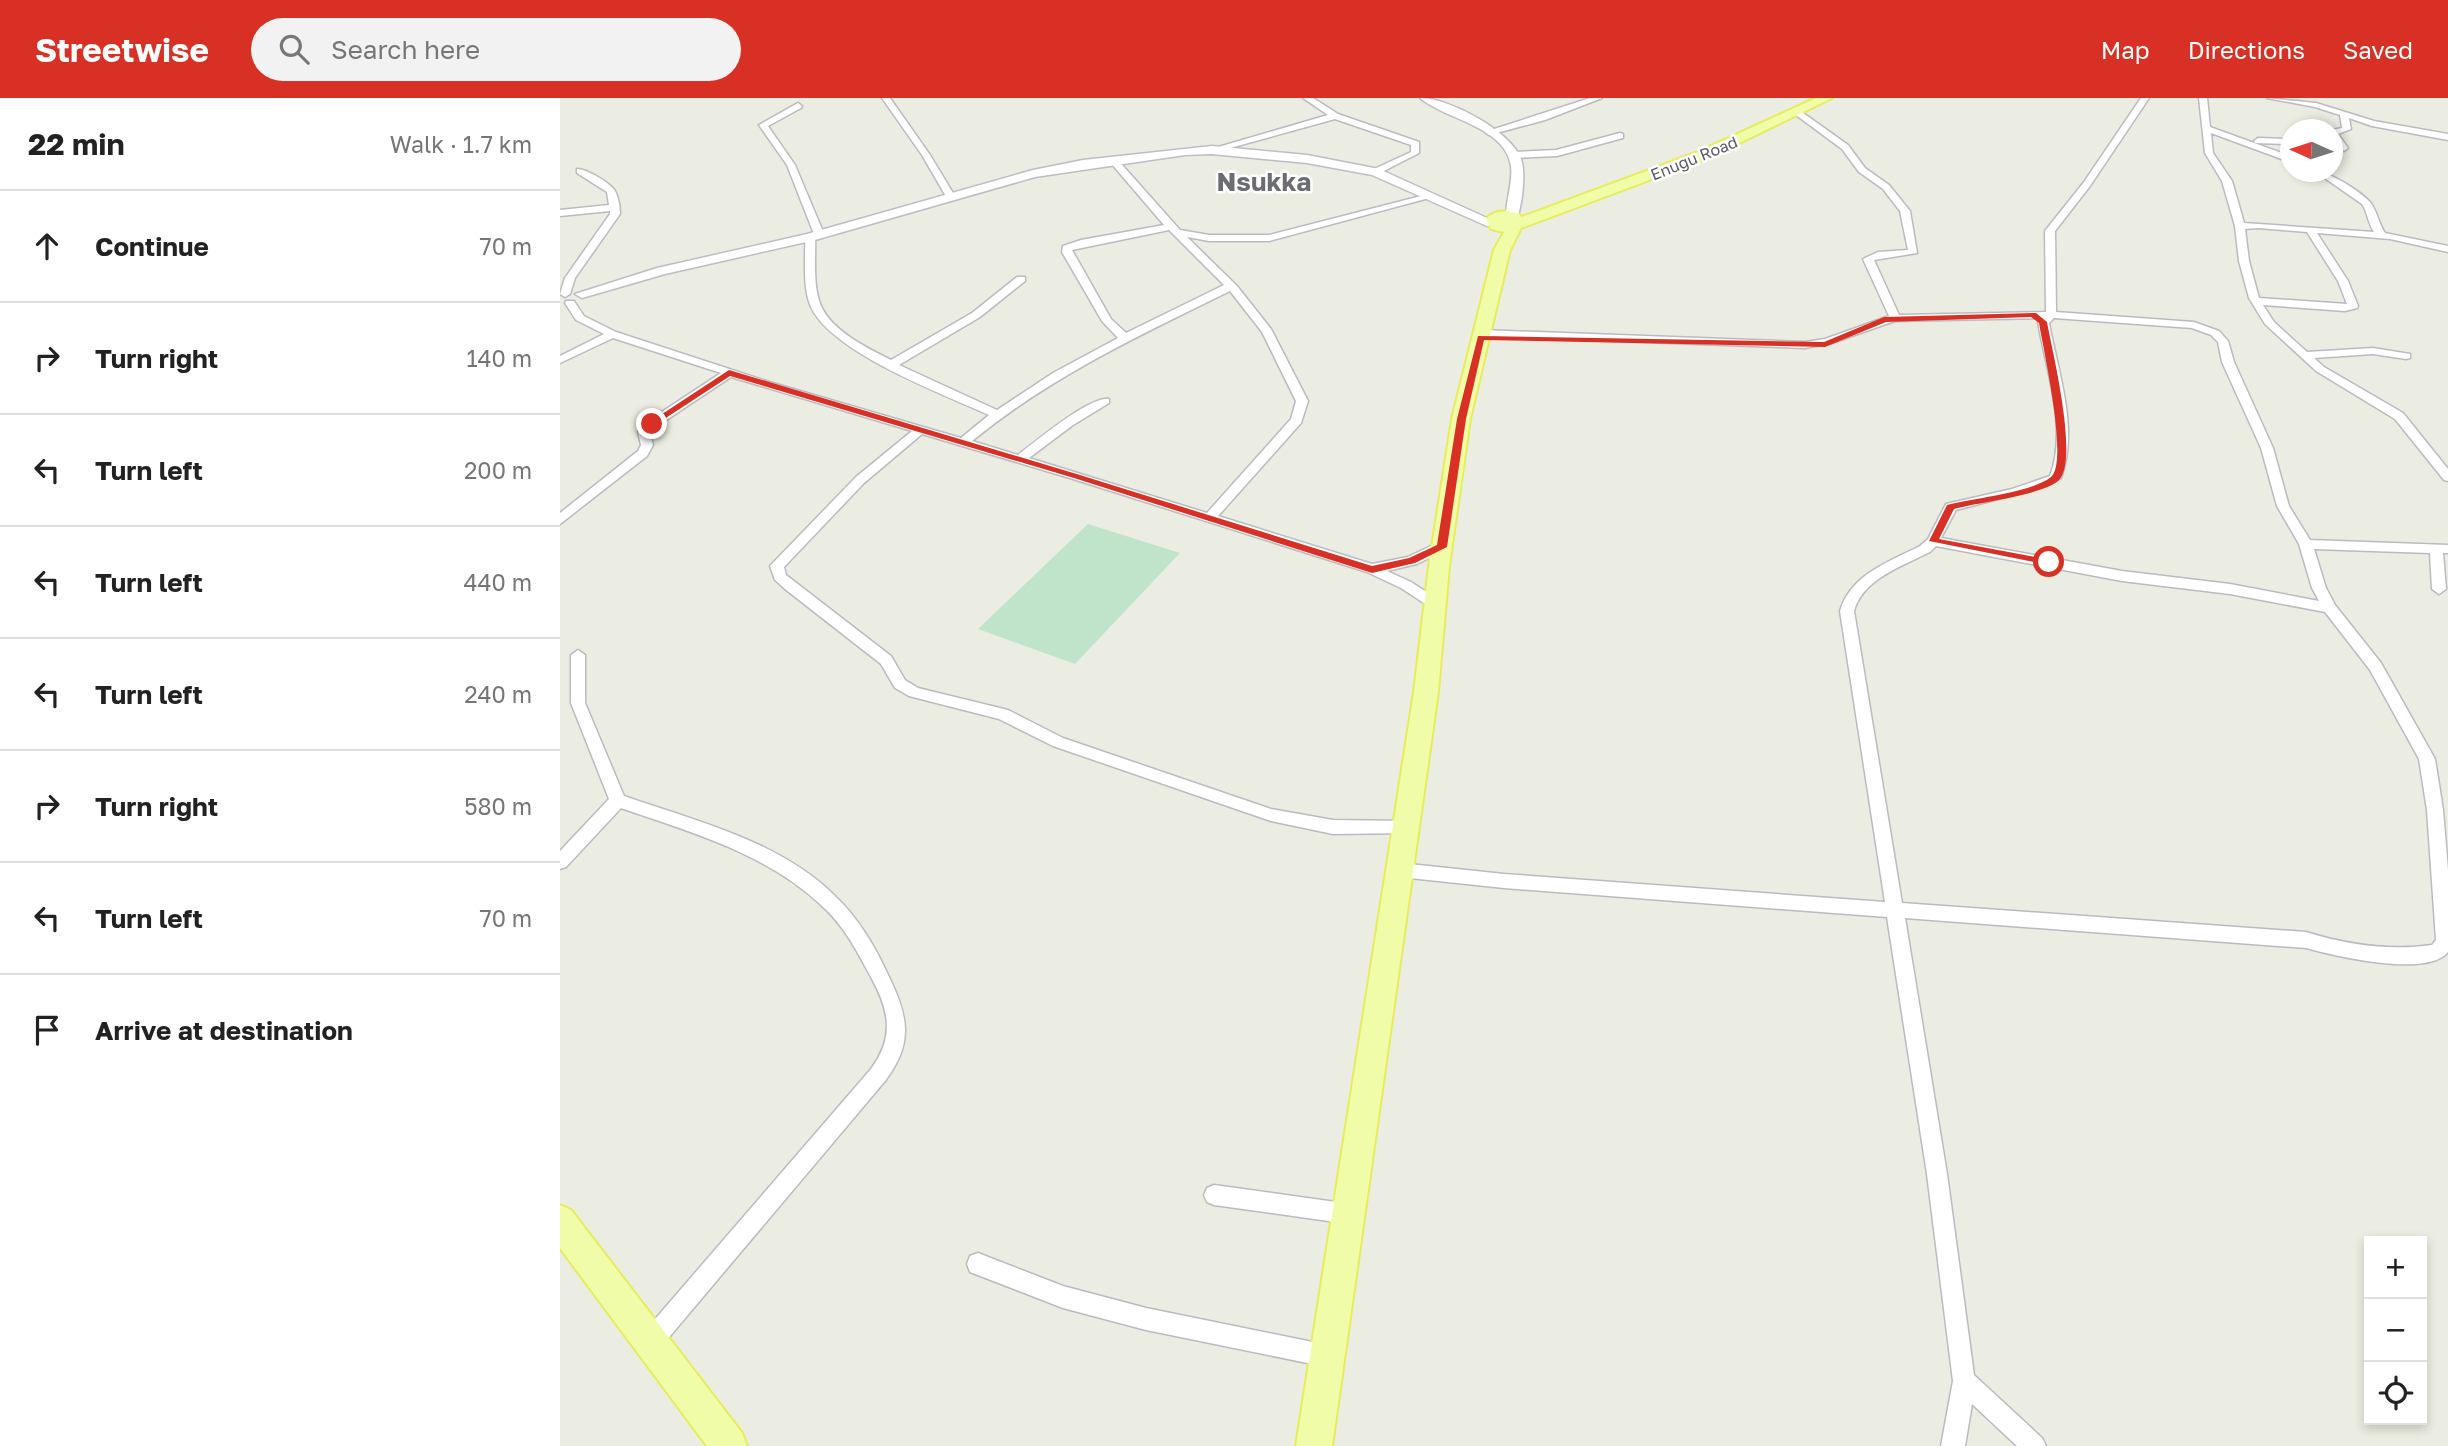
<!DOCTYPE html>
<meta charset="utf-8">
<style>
:root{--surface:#fff;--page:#f2f2f2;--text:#222;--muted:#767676;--line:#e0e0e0;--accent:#d93025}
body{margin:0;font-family:"Golos Text",sans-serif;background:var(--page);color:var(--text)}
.controls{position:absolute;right:21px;bottom:21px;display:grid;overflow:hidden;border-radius:0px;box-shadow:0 4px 10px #0003}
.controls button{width:63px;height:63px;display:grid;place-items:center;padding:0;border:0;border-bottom:2px solid var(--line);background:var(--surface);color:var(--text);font:35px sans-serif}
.compass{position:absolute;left:1720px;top:21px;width:63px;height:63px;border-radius:50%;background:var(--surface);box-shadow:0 4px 10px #0003;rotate:273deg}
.stop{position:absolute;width:21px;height:21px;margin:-16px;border:5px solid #d93025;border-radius:50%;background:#fff}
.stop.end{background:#d93025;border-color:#fff;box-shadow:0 2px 7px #0008}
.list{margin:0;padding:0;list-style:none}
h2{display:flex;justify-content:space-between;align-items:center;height:91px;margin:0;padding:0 28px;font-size:30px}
h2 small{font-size:23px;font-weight:400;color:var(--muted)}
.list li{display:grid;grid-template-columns:46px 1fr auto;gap:21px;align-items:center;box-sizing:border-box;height:112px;padding:0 28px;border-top:2px solid var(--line)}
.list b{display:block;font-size:26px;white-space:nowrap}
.list em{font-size:23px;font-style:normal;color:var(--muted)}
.icon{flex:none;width:38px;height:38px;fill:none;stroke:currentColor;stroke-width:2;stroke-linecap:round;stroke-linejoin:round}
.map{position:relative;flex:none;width:1888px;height:1348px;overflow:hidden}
header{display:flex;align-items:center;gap:42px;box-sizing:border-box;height:98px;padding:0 35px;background:var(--accent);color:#fff}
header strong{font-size:33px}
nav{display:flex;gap:38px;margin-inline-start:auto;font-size:24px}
.search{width:490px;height:63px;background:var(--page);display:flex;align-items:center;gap:18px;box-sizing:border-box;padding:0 24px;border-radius:38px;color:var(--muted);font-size:26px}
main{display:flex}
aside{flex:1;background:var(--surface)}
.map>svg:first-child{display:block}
.green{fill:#bfe4ca}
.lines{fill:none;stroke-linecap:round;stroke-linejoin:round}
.street-casing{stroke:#babac1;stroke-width:3}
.secondary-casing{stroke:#bdbdc5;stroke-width:3}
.primary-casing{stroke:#e8ec5c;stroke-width:4}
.street{fill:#fff;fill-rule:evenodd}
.secondary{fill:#fff;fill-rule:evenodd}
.primary{fill:#f0fca8;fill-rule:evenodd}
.route{fill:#d93025}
.labels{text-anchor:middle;stroke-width:5;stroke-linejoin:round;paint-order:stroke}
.far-street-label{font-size:16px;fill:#5b5c63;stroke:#fff}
.far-town-label{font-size:26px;font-weight:bold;fill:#6c6d74;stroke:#fff}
</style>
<header>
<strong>Streetwise</strong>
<div class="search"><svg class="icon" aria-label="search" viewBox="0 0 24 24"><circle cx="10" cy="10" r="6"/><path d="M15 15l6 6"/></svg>Search here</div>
<nav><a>Map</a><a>Directions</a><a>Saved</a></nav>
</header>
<main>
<aside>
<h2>22 min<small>Walk · 1.7 km</small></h2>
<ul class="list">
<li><svg class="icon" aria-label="ahead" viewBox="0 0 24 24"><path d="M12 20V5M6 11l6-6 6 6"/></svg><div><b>Continue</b></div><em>70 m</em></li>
<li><svg class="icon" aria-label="right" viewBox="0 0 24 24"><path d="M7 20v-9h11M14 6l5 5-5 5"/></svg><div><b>Turn right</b></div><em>140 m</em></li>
<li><svg class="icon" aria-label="left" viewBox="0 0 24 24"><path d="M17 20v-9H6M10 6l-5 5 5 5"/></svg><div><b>Turn left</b></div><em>200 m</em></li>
<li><svg class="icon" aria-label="left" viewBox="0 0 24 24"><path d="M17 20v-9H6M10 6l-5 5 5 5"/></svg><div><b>Turn left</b></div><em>440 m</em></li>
<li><svg class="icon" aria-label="left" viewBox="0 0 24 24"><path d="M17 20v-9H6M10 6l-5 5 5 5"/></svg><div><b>Turn left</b></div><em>240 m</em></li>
<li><svg class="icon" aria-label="right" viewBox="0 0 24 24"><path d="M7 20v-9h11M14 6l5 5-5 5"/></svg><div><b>Turn right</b></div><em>580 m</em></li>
<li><svg class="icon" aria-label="left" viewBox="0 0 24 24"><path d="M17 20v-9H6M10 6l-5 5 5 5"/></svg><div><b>Turn left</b></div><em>70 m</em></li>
<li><svg class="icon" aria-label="arrive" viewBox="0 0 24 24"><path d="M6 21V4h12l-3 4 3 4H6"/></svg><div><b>Arrive at destination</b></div></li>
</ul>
</aside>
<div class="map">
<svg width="1888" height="1348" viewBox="0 0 1888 1348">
<rect width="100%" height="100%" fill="#ecede2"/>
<path class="green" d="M528,426L620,455L515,566L418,531Z"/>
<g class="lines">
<g class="street-casing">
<g id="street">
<path d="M322,0H330L370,57L396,100L394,102H388L362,57Z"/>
<path d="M743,0H753L778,16L859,44V55L818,76H812V72L851,54V47L775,21L652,55L648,52L768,17Z"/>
<path d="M1030,0H1042L985,22L929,37L925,34Z"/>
<path d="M1581,0H1589L1530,88L1495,133L1496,214L1634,224L1659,233L1668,243L1674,264L1713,350L1729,408L1750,442L1888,447V455H1883L1886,491L1879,496L1872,491L1870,455L1754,451L1766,490L1775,507L1821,565L1875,661L1883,712L1888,772V854C1867,880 1775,858 1746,850L1345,820L1387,1076L1414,1277L1482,1340L1486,1348H1457L1412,1306L1405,1348H1381L1393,1283L1367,1076L1327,819L944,790L840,779L834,777L832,772L834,767L840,765L944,776L1325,804L1280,513C1291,476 1329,464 1360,448L1368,441L1386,406L1452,391L1490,378C1508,330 1486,272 1478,224L1481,220L1335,223L1272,245L1245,250L922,238L917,235L922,232L1245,244L1265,241L1329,218L1303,161L1318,154L1348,152L1340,113L1323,91L1299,74L1282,51L1236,17L1235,15L1239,12L1288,47L1305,70L1329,87L1350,113L1357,155L1314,162L1339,217L1486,214L1485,133L1524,84ZM1494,220L1632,230L1651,237L1658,244L1662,264L1701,350L1717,408L1739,446L1752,490L1759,503L1670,486L1562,473L1381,440L1396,412L1473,392L1501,380C1519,331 1498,274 1489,225ZM1376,448L1562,483L1670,496L1765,514L1810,572L1859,661L1867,712L1876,842L1872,847C1828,853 1788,847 1746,834L1342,805L1294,513C1303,481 1342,468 1370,454Z"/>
<path d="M1639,0H1647L1650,29L1730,58V64L1727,63L1651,35L1653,55L1672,83L1684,125L1814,134C1807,123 1808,115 1802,106L1756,74C1769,73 1801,94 1810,104C1817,113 1818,124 1825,135L1888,148V154L1830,141L1757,135L1788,183L1798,208L1797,210L1785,213L1703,207L1714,224L1747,254L1813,250L1850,256V260L1846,261L1813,256L1754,260L1764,269L1843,315L1888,371V383L1884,382L1835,321L1756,273L1705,226L1689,200L1679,163L1675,128L1662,83L1645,55ZM1699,130L1747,134L1778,183L1787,206L1699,200L1689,163L1685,131Z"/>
<path d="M1707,0L1756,5L1814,23L1888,36V42L1812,28L1789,20L1791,31L1778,36L1788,50L1784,53L1772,40V32L1782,30L1780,17L1755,9Z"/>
<path d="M238,5L242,8L241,10L208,28L235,67L264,136L259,139L254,136L227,67L199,27Z"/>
<path d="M1060,35L1063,36V40L997,58L953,60L949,57L953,54L996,52Z"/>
<path d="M1698,40L1730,41V46L1695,45L1694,43Z"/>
<path d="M550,60H556L620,132L649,137H709L869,96V100L709,143H649L627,139L677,188L711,231L748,303L741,325L658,418L812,466L848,459L877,445H887V451L857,466L827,473L851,484L880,503L882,506L880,509H870L841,490L807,474L513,381L362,336L304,385L224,469L226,477L331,558L345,582L358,590L448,612L503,640L711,711L773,722L846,723L852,725L854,730L852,735L773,736L711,723L493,648L439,621L349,598L335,590L321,566L225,491L215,482L210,468L296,379L352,333L171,279L96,329L90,335L93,347L87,358L0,426V415L78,353L81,347L78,334L88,323L161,275L53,240L0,265V258L44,236L16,222L5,205L6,203H14L24,218L56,234L206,283L401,340L429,317C383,296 272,255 251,209C242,189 246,160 245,139L250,136L255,139C256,160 252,190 262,210C274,234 307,250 331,262L412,215L457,179H465V183L420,219L339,267L437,312L493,275L558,240L542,223L502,154L503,148L521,142L604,127L550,64ZM609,132L664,187L566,235L551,221L512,152ZM670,193L702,234L736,303L731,321L647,415L469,360L513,327L549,305V301C530,298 475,344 458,357L412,343C490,279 580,237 670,193Z"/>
<path d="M17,71C26,71 52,85 56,95C59,102 60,110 60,116L15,180L10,196L5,199L0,196L5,180L50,116V113L0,118V112L49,107L47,94L17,75Z"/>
<path d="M18,552L25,557V605L64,698C135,723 221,743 276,799C299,821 316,850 329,879C349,920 353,946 325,983L100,1250L92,1253L84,1250L81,1242L84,1234L311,971C334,940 330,914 312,881C298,855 284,827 261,807C206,755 130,734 61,710L6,769L0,771V753L49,701L11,605V557Z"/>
<path d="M654,1087L790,1106L797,1109L800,1116L797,1123L790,1126L654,1107L647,1104L644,1097L647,1090Z"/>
<path d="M418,1155L503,1188L586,1210L767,1247L775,1250L778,1258L775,1266L767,1269L586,1232L503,1210L410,1174L407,1166L410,1158Z"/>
</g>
</g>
<g class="secondary-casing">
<g id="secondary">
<path d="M860,0C889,0 951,33 961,61C966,76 962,106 957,121L946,118C946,102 953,84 951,68C945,28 886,22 860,0Z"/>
<path d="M652,48L747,57L819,71L938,125L927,128L812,77L747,65L652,56L625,57L475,79L255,142L105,176L22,200L15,196L97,170L247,136L473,72L523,62Z"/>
</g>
</g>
<g class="primary-casing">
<g id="primary">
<path d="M1256,0H1272L1148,60L961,130L950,152L910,321L889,468L878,594L772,1348H736L854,594L869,468L892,321L934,152L944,134L931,131L926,121C934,112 952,110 962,119L1138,54Z"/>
<path d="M0,1107L11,1112L182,1335L187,1348H147L0,1150Z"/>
</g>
</g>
<use href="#street" class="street"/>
<use href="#secondary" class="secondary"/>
<use href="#primary" class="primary"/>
</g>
<path class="route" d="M1476,215L1487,224C1492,252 1520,365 1498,383C1479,398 1419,404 1394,411L1379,441L1492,462L1489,467L1369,443L1387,407C1413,400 1471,395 1491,379C1509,364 1483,250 1479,225L1471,219L1326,224L1265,249L924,242L906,321L887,449L855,465L812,475L514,380L170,278L95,327L87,326L169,272L520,377L812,468L849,460L877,447L897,321L918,238L1264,244L1324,219Z"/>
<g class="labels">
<g class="far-street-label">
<text transform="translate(1134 60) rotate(-22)" y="6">Enugu Road</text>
</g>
<g class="far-town-label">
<text x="704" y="93">Nsukka</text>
</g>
</g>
</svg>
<div class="controls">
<button>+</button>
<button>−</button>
<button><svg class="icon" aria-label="locate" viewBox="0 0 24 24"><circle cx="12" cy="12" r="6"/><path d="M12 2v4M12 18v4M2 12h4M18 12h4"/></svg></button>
</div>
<svg class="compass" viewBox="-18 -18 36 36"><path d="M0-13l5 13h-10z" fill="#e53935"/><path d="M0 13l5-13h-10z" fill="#767676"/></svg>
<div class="stop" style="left:1489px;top:464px"></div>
<div class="stop end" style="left:92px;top:326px"></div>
</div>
</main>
